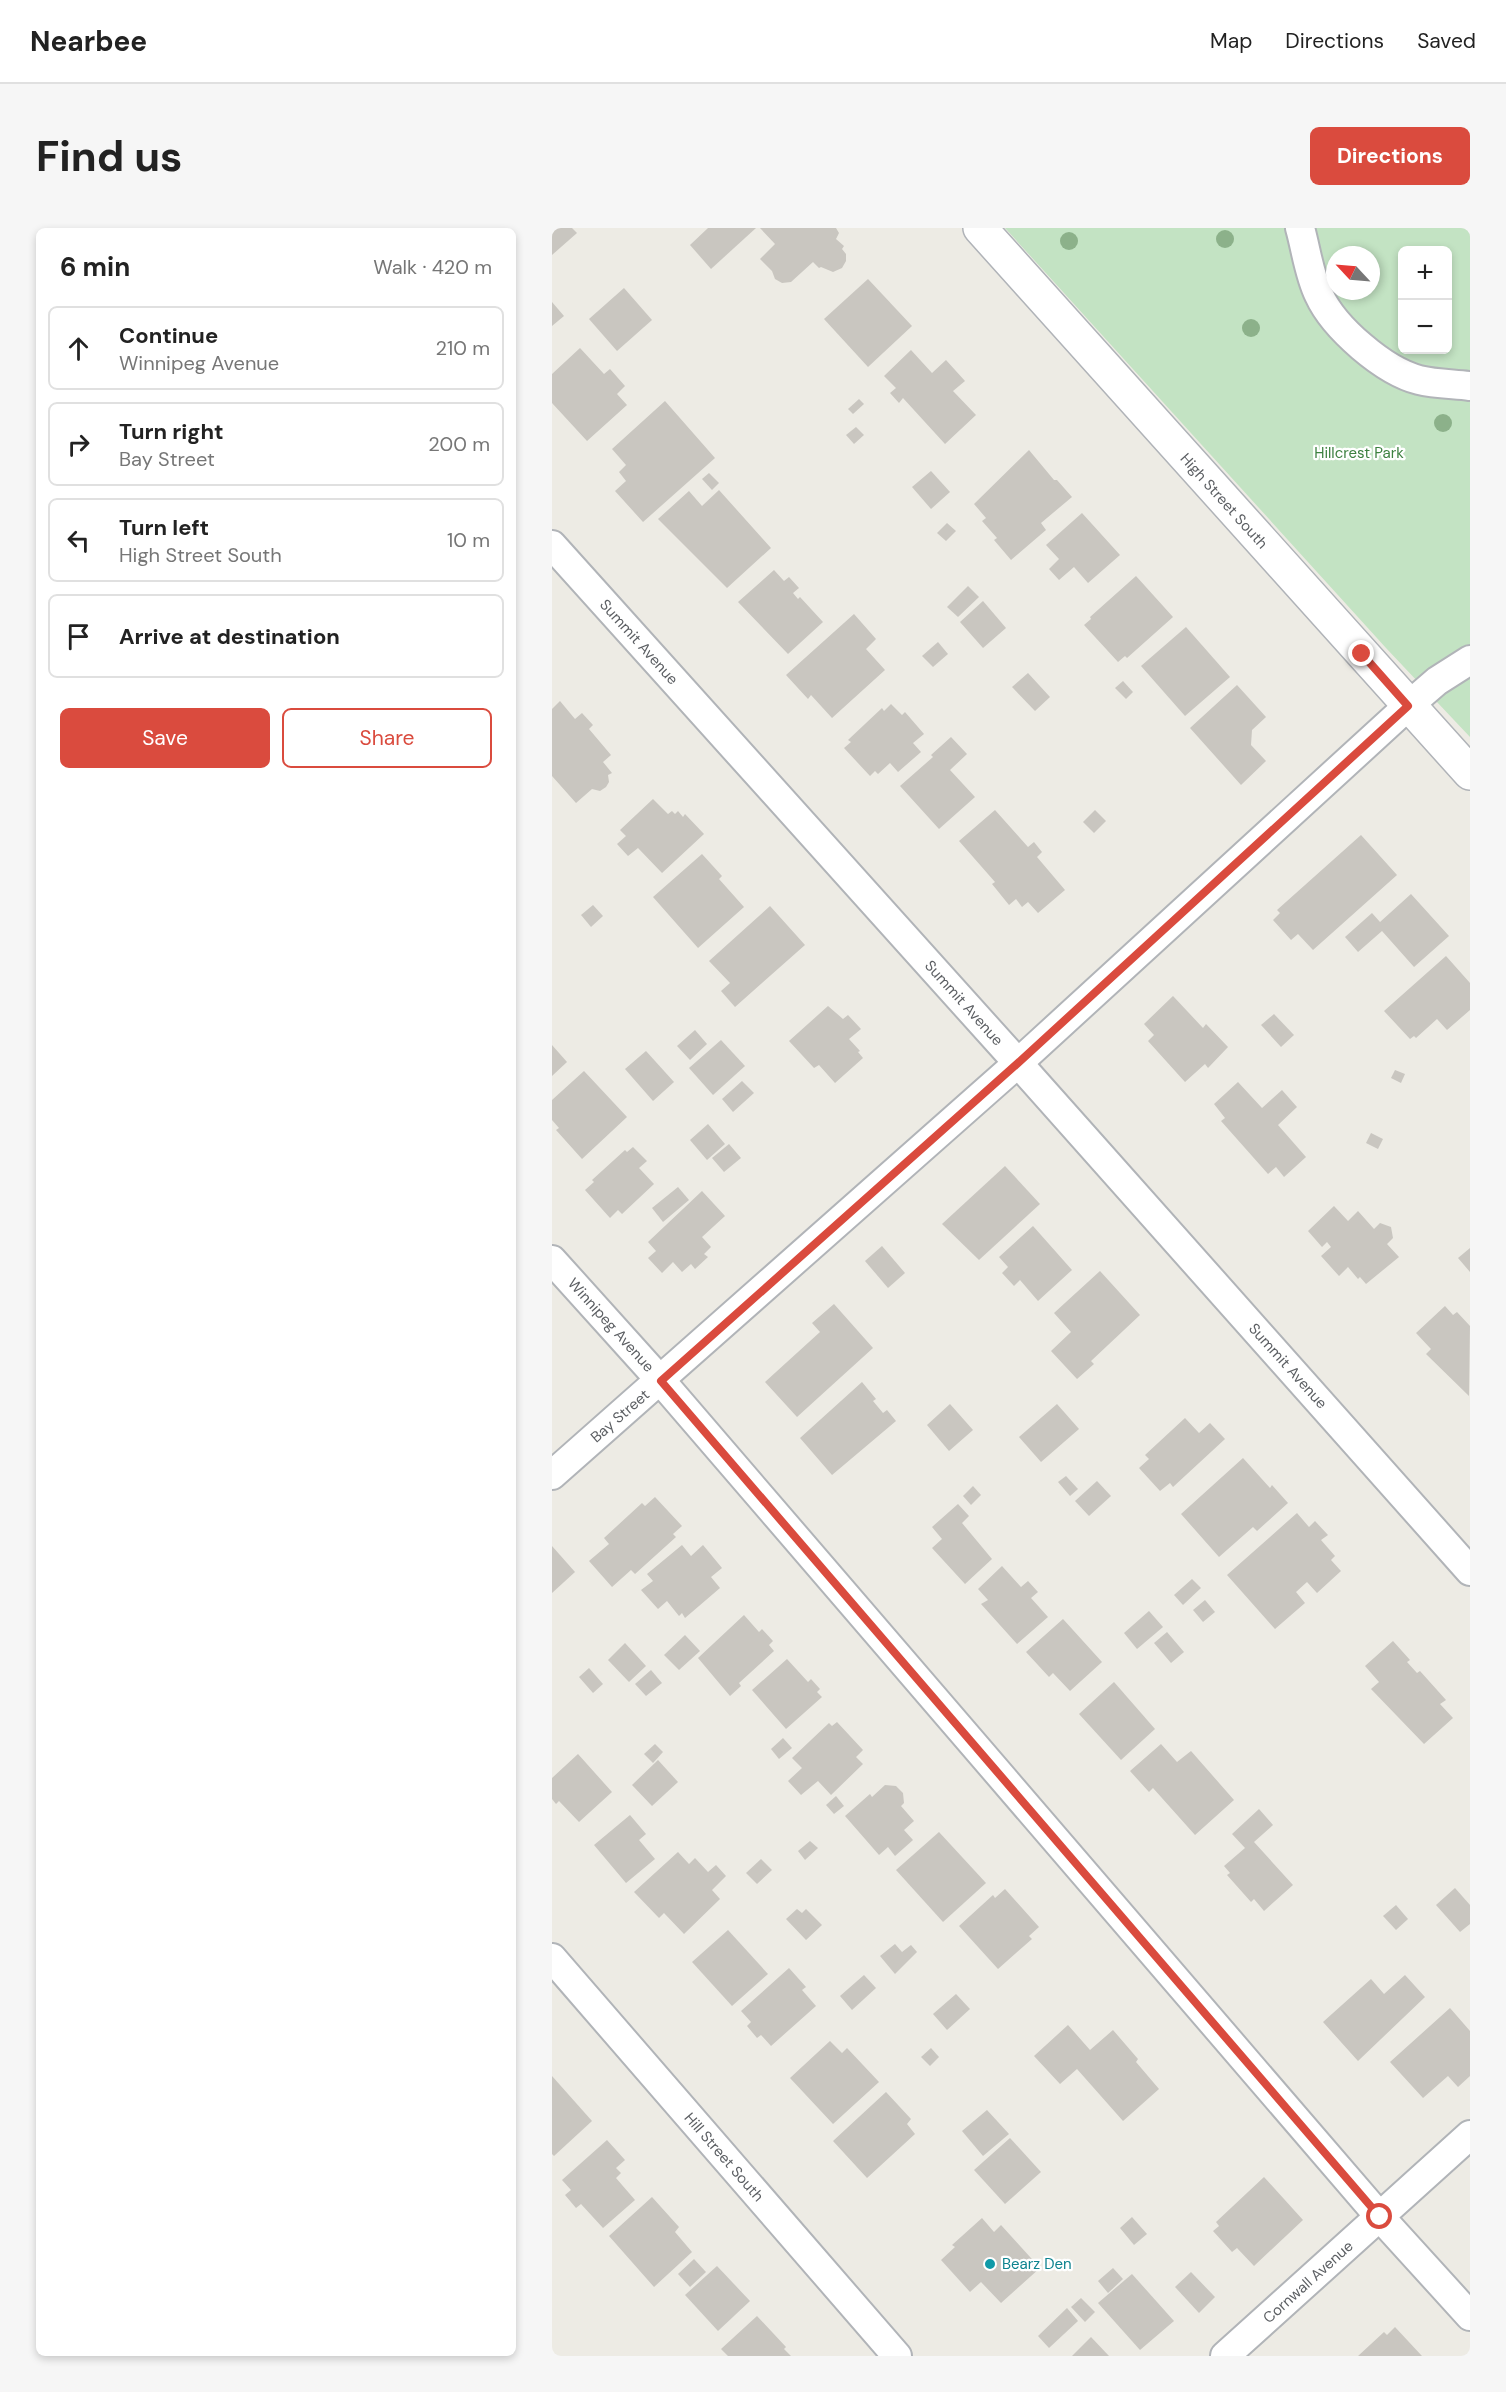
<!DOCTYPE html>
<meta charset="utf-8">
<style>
:root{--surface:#fff;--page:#f6f6f6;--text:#222;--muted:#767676;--line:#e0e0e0;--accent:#da4b3e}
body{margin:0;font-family:"DM Sans",sans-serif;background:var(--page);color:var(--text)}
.controls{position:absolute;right:18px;top:18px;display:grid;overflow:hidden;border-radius:9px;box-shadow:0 3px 9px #0003}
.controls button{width:54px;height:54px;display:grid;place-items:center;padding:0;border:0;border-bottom:2px solid var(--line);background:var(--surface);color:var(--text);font:30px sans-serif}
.compass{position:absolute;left:774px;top:18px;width:54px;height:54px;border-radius:50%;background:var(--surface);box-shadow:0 3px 9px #0003;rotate:296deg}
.stop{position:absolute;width:18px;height:18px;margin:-14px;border:4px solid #da4b3e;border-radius:50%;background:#fff}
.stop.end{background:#da4b3e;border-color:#fff;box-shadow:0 2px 6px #0008}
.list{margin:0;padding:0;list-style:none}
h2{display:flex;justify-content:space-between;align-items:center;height:78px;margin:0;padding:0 24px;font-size:26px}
h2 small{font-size:20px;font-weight:400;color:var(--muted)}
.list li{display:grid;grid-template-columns:39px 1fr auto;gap:18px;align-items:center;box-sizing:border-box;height:84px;margin:0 12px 12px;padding:0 12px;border:2px solid var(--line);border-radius:9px}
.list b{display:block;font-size:22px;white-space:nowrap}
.list p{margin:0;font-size:20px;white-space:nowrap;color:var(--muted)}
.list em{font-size:20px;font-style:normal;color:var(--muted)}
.actions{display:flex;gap:12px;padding:18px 24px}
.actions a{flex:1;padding:14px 0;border:2px solid var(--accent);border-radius:9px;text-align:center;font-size:21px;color:var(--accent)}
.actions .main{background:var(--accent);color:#fff}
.icon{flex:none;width:33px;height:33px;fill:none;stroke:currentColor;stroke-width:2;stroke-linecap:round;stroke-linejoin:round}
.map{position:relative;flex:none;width:918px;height:2128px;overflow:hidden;border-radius:9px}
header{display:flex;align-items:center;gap:36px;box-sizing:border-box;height:84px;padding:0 30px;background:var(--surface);border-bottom:2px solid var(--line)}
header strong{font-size:28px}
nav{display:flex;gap:33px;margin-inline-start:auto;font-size:21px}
.intro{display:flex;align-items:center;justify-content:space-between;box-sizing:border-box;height:144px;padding:0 36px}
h1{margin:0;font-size:42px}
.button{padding:15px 27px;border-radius:9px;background:var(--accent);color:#fff;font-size:21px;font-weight:700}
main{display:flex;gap:36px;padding:0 36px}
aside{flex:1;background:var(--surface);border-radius:9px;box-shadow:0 3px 9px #0003}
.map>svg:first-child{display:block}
.green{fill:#c3e3c3;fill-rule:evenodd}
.building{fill:#c9c6c0}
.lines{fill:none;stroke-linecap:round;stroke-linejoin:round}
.minor-casing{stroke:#b1b4b8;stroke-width:32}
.secondary-casing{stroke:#b0b3b8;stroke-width:36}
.minor{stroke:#fff;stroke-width:28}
.secondary{stroke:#fff;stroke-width:33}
.tree{fill:#8cb18a}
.route{stroke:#da4b3e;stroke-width:8}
.culture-dot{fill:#0f9aa8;stroke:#fff;stroke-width:2}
.labels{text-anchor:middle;stroke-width:4.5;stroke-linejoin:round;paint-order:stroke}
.park-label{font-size:15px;fill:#3d8140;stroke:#fff}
.street-label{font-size:15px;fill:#5c5f63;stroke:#fff}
.culture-label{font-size:15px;fill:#0d838f;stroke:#fff;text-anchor:start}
</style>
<header>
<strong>Nearbee</strong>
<nav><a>Map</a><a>Directions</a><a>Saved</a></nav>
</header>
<div class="intro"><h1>Find us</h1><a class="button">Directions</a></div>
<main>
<aside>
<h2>6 min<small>Walk · 420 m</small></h2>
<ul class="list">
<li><svg class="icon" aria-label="ahead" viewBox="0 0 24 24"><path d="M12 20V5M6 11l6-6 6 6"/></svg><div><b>Continue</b><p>Winnipeg Avenue</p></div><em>210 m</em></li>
<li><svg class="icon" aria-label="right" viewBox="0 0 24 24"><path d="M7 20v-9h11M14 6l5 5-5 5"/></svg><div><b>Turn right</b><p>Bay Street</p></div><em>200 m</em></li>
<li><svg class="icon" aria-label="left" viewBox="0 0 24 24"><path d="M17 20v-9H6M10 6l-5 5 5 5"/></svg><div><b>Turn left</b><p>High Street South</p></div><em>10 m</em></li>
<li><svg class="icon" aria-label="arrive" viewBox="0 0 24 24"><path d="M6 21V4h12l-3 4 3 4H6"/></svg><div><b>Arrive at destination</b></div></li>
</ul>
<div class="actions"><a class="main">Save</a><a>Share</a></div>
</aside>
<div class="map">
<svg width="918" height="2128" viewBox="0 0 918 2128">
<rect width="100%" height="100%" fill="#edebe4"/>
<path class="green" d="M453,0H918V509L834,420ZM850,22H896V122H850ZM783,27H819V63H783Z"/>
<g class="building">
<path d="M0,0H20L25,5L0,27Z"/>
<path d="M156,0H204L159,41L138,17Z"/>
<path d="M208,0H284L287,5L284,11L292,18L290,21L294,26V33L290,40L281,44L269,39L267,40L261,34L239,54L230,55L223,51L220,43L208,31L223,16Z"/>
<path d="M316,51L360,98L316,139L272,91Z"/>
<path d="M72,60L100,92L65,123L37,91Z"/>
<path d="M0,74L12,88L0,98Z"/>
<path d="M28,120L52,146L58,141L73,158L65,166L75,177L35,213L0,175V146Z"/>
<path d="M359,122L380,145L394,132L413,153L401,163L424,187L393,216L351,170L347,175L338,165L344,160L332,148Z"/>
<path d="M307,171L312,176L301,186L296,181Z"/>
<path d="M113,173L163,230L91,294L63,263L74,253L67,244L74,237L60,221Z"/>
<path d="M304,199L312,207L302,216L294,207Z"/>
<path d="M477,222L502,252H505L520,269L489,295L494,302L459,332L442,312L445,310L430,293L434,290L422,276Z"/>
<path d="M379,243L398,264L379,281L360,259Z"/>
<path d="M157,245L167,255L160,262L150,251Z"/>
<path d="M167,262L219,320L175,360L106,291L137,263L150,278Z"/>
<path d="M530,285L568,327L536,355L522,339L507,352L497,341L507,331L494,317Z"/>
<path d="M395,295L404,303L394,313L385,305Z"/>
<path d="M222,342L232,353L237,349L247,360L241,365L246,371L248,369L271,394L236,426L186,374Z"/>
<path d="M584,348L621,389L575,430L573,428L566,434L532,397L539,391L538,389Z"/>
<path d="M416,358L427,369L406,389L395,379Z"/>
<path d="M431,373L454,400L431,420L408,394Z"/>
<path d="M302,386L324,411L314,421L333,442L280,490L259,467L256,471L234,447Z"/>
<path d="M634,399L678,449L633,488L589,438Z"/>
<path d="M386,414L396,426L381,439L370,428Z"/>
<path d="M476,445L498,469L483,483L460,459Z"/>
<path d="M571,453L581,464L574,471L563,460Z"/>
<path d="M685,457L714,489L700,502L699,517L714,533L689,557L638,500Z"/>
<path d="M8,473L23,491L30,485L41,497L37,501L59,527L51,534L60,545L56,547L57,554L54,559L48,563L40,561L24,575L0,548V481Z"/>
<path d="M339,476L350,487L353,484L372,506L361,515L369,524L346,544L338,535L326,546L323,543L318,548L292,520L299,514L296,512L330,480L332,483Z"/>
<path d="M399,509L415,526L398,542L423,569L387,601L348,558L381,529L379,527Z"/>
<path d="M101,571L116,586L120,583L123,586L126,583L131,589L133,586L152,606L110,645L86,620L76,628L65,616L74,608L68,602Z"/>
<path d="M443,582L476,619L482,614L490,624L485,629L513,662L486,685L476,674L470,679L464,671L457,677L440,656L443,654L407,613Z"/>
<path d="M543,582L554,593L542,605L531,594Z"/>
<path d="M809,607L845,647L761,722L746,706L739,712L721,692L728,685L725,682Z"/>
<path d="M150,626L170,648L167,651L192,679L146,720L101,669Z"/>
<path d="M859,666L897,708L862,739L830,703L806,724L793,709L820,685L828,694Z"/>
<path d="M41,677L51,688L39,699L29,687Z"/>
<path d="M218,678L253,717L183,779L169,763L178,755L157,733Z"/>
<path d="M894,728L918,755V782L895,802L885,791L864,810L862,808L858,811L832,783Z"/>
<path d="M621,768L651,800L654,796L676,819L656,840L653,836L633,854L596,813L602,807L592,796Z"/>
<path d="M276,778L291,791L296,787L309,801L297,811L308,823L306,824L311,830L283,855L267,837L262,840L237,813Z"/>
<path d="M722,786L742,807L729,819L709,797Z"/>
<path d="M143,802L155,816L138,832L125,818Z"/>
<path d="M169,812L193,838L161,867L137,840Z"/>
<path d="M0,817L15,834L0,848Z"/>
<path d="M94,823L122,854L101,873L73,841Z"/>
<path d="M843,842L853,846L849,855L839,850Z"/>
<path d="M32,843L75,889L30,931L4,902L7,900L0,892V872Z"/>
<path d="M190,853L202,865L181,884L170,871Z"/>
<path d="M686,854L710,880L730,862L745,879L726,897L754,929L732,949L724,939L716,946L669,893L673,890L662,876Z"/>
<path d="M156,896L173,916L155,932L138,912Z"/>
<path d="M819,905L831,911L826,921L814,915Z"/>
<path d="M177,916L189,930L172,944L160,930Z"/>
<path d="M81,919L95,933L87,940L102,956L70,986L66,982L58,990L33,962L42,954L40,952L73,922L75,924Z"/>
<path d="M453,938L488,976L427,1032L390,996Z"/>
<path d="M126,959L137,972L111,994L100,980Z"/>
<path d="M150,963L173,988L150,1009L159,1019L152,1026L156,1029L143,1041L139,1036L130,1044L121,1034L110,1045L96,1030L104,1023L96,1014Z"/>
<path d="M782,978L796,993L806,983L822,1001L828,995L839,999L841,1010L835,1016L847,1029L814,1056L808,1049L806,1051L796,1039L787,1048L769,1028L779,1019L775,1014L770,1019L756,1003Z"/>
<path d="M481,998L520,1042L486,1073L468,1052L462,1058L450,1045L456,1039L447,1029Z"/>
<path d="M330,1018L353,1045L336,1060L313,1033Z"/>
<path d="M918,1020V1044L906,1030Z"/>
<path d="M548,1043L588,1087L539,1133L542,1136L525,1151L499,1123L519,1104L502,1085Z"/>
<path d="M282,1076L321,1120L245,1189L213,1154L268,1104L260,1095Z"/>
<path d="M893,1078L901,1087L905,1084L918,1098L917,1168L874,1126L879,1121L864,1105Z"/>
<path d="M310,1154L324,1171L321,1173L331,1185L335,1182L344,1193L280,1247L248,1210Z"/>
<path d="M398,1176L421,1202L397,1223L375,1197Z"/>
<path d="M505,1176L527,1201L489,1234L467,1209Z"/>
<path d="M633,1190L647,1205L658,1195L673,1211L621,1259L618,1255L608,1263L587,1240L597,1231L593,1227Z"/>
<path d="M691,1230L718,1260L720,1257L736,1275L705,1303L701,1299L667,1329L629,1286Z"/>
<path d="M514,1248L526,1261L518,1268L506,1254Z"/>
<path d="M545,1253L559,1268L537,1288L523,1273Z"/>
<path d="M421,1258L429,1267L419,1277L411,1268Z"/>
<path d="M103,1269L130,1298L121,1306L124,1309L83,1346L79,1342L60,1359L37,1333L57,1316L52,1310L90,1275L93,1278Z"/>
<path d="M406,1276L417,1288L410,1295L440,1331L413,1356L380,1320L390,1311L380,1299Z"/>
<path d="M745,1285L757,1299L763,1293L776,1307L769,1312L783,1328L779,1332L789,1343L765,1365L755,1354L744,1364L753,1375L723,1401L675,1347Z"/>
<path d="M130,1317L139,1328L151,1317L170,1340L159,1349L168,1360L133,1390L130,1385L127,1388L115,1373L106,1381L89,1362L101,1353L95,1346Z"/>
<path d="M0,1318L23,1344L0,1365Z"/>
<path d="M450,1338L469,1359L476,1353L486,1364L479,1370L496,1389L465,1416L429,1376L436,1372L426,1361Z"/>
<path d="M640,1351L649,1360L631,1377L622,1367Z"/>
<path d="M653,1372L663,1384L651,1394L641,1382Z"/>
<path d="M597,1383L611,1399L585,1421L572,1405Z"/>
<path d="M192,1387L207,1404L210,1401L221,1413L217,1417L222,1423L187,1455L189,1458L178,1468L146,1430Z"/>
<path d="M511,1391L550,1434L518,1463L501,1445L497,1449L474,1424Z"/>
<path d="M615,1404L632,1424L619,1435L602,1415Z"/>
<path d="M133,1407L148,1423L127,1442L112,1427Z"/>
<path d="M841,1413L858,1432L855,1434L865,1445L868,1443L894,1472L888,1476L901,1490L872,1516L819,1461L827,1454L813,1438Z"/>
<path d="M73,1415L94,1438L77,1454L56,1432Z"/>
<path d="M235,1431L256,1454L259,1451L268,1461L265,1464L270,1469L234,1501L200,1462Z"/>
<path d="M37,1440L51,1456L41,1465L27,1449Z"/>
<path d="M99,1442L110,1455L94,1468L83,1456Z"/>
<path d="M562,1454L603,1501L569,1532L527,1486Z"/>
<path d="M285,1494L311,1522L304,1529L311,1536L279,1567L266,1553L249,1567L236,1553L250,1540L240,1530L277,1495L280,1498Z"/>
<path d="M231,1510L240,1520L227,1531L219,1521Z"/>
<path d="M103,1516L111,1524L101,1535L92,1526Z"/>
<path d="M609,1516L625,1534L639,1523L682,1572L643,1607L601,1560L597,1564L578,1543Z"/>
<path d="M26,1526L60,1564L27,1594L7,1573L4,1576L0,1571V1550Z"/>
<path d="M106,1532L126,1554L100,1578L80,1557Z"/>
<path d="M333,1557L344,1558L351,1565L352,1575L349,1578L362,1593L352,1602L361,1612L343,1628L336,1619L327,1627L293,1588L318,1566L320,1569Z"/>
<path d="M284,1568L292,1578L282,1586L274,1577Z"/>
<path d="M707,1581L721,1597L702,1614L741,1657L712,1683L702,1671L699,1674L675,1647L678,1645L672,1638L693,1620L680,1606Z"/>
<path d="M78,1587L94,1606L87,1612L103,1631L74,1655L42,1617Z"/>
<path d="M387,1604L434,1655L391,1694L344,1642Z"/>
<path d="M258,1613L266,1620L253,1632L246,1623Z"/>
<path d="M126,1624L137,1636L143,1630L156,1644L164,1637L174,1648L160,1662L168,1671L132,1706L112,1685L107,1690L82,1664Z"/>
<path d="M209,1631L220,1642L205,1656L194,1645Z"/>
<path d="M903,1660L918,1677V1696L908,1704L884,1677Z"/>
<path d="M453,1661L487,1699L477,1708L480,1711L446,1741L407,1698L441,1667L443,1670Z"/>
<path d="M844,1677L856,1691L844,1702L831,1688Z"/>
<path d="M245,1681L250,1685L254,1681L270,1697L254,1712L234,1691Z"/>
<path d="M176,1702L216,1746L180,1778L140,1734Z"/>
<path d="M343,1716L350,1724L359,1717L365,1724L343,1746L328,1728Z"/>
<path d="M237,1740L254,1759L250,1762L264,1778L219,1818L209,1807L205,1810L195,1798L199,1794L189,1783Z"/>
<path d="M312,1747L324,1760L300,1782L288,1768Z"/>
<path d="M853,1747L873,1769L806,1833L771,1794L819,1751L832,1766Z"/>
<path d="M404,1766L418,1781L395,1802L381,1786Z"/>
<path d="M898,1780L918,1803V1848L906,1859L896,1848L871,1870L838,1834Z"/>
<path d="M516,1797L538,1822L561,1802L586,1831L584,1834L607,1861L571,1893L525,1841L508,1856L482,1828Z"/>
<path d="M278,1813L290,1825L295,1820L327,1854L281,1896L238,1850Z"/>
<path d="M379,1820L387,1829L378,1838L369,1829Z"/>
<path d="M0,1848L40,1893L2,1928L0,1926Z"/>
<path d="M334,1864L359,1891L355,1896L363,1906L315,1950L281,1913Z"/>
<path d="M435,1882L457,1906L431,1928L410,1903Z"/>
<path d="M458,1910L489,1944L453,1976L422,1942Z"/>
<path d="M55,1912L73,1932L64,1940L69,1945L64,1950L83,1972L51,2000L29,1976L24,1980L13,1967L19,1962L10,1952Z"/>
<path d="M712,1949L751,1992L702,2038L685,2020L680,2024L661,2003L667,1998L664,1994Z"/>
<path d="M100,1969L127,1999L123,2004L140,2024L102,2059L57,2008Z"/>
<path d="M580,1989L595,2006L582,2017L568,2000Z"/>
<path d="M430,1990L442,2004L449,1997L488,2040L449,2075L429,2054L418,2064L389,2032L403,2019L400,2017Z"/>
<path d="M142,2031L154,2044L138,2059L126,2046Z"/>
<path d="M165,2038L198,2073L166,2103L133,2067Z"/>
<path d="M561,2040L571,2051L556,2065L546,2053Z"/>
<path d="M639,2044L663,2069L647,2085L623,2059Z"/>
<path d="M580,2046L622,2093L588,2122L546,2075Z"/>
<path d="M529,2070L543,2084L533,2094L519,2079Z"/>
<path d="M515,2080L526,2093L497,2120L486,2108Z"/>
<path d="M205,2088L234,2119L232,2121L239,2128H176L169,2121Z"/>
<path d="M843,2099L870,2128H806L832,2104L835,2107Z"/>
<path d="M539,2109L557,2128H520Z"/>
</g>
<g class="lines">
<g class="minor-casing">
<g id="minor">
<path d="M748,0C754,21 757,47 767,67C782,100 832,143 867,152C883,156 902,156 918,158"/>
<path d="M0,317L466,835L918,1343"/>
<path d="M0,1032L109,1153L828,1989L918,2088"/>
<path d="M0,1247L466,835L856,478L885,453L918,432"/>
<path d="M0,1730L345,2128"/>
<path d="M673,2128L918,1907"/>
</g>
</g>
<g class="secondary-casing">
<path id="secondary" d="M428,0L918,545"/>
</g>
<use href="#minor" class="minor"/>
<use href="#secondary" class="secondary"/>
</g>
<g class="tree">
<circle cx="673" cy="11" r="9"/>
<circle cx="517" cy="13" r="9"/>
<circle cx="699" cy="100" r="9"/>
<circle cx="891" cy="195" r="9"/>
</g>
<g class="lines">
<path class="route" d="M810,426L856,478L466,835L109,1153L828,1989"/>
</g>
<circle class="culture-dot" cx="438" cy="2036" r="6"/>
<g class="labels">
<g class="park-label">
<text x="807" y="230">Hillcrest Park</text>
</g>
<g class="street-label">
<text transform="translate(672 273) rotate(48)" y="5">High Street South</text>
<text transform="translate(87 414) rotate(48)" y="5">Summit Avenue</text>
<text transform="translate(412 775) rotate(48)" y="5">Summit Avenue</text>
<text transform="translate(59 1097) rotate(48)" y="5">Winnipeg Avenue</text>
<text transform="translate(736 1138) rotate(48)" y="5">Summit Avenue</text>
<text transform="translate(68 1188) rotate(-41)" y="5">Bay Street</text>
<text transform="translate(172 1929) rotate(49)" y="5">Hill Street South</text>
<text transform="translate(756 2054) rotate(-42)" y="5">Cornwall Avenue</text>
</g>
<g class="culture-label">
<text x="450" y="2041">Bearz Den</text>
</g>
</g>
</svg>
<div class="controls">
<button>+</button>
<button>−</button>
</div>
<svg class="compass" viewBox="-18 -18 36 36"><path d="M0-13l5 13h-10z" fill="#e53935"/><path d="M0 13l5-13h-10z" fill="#767676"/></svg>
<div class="stop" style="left:828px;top:1989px"></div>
<div class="stop end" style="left:810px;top:426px"></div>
</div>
</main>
